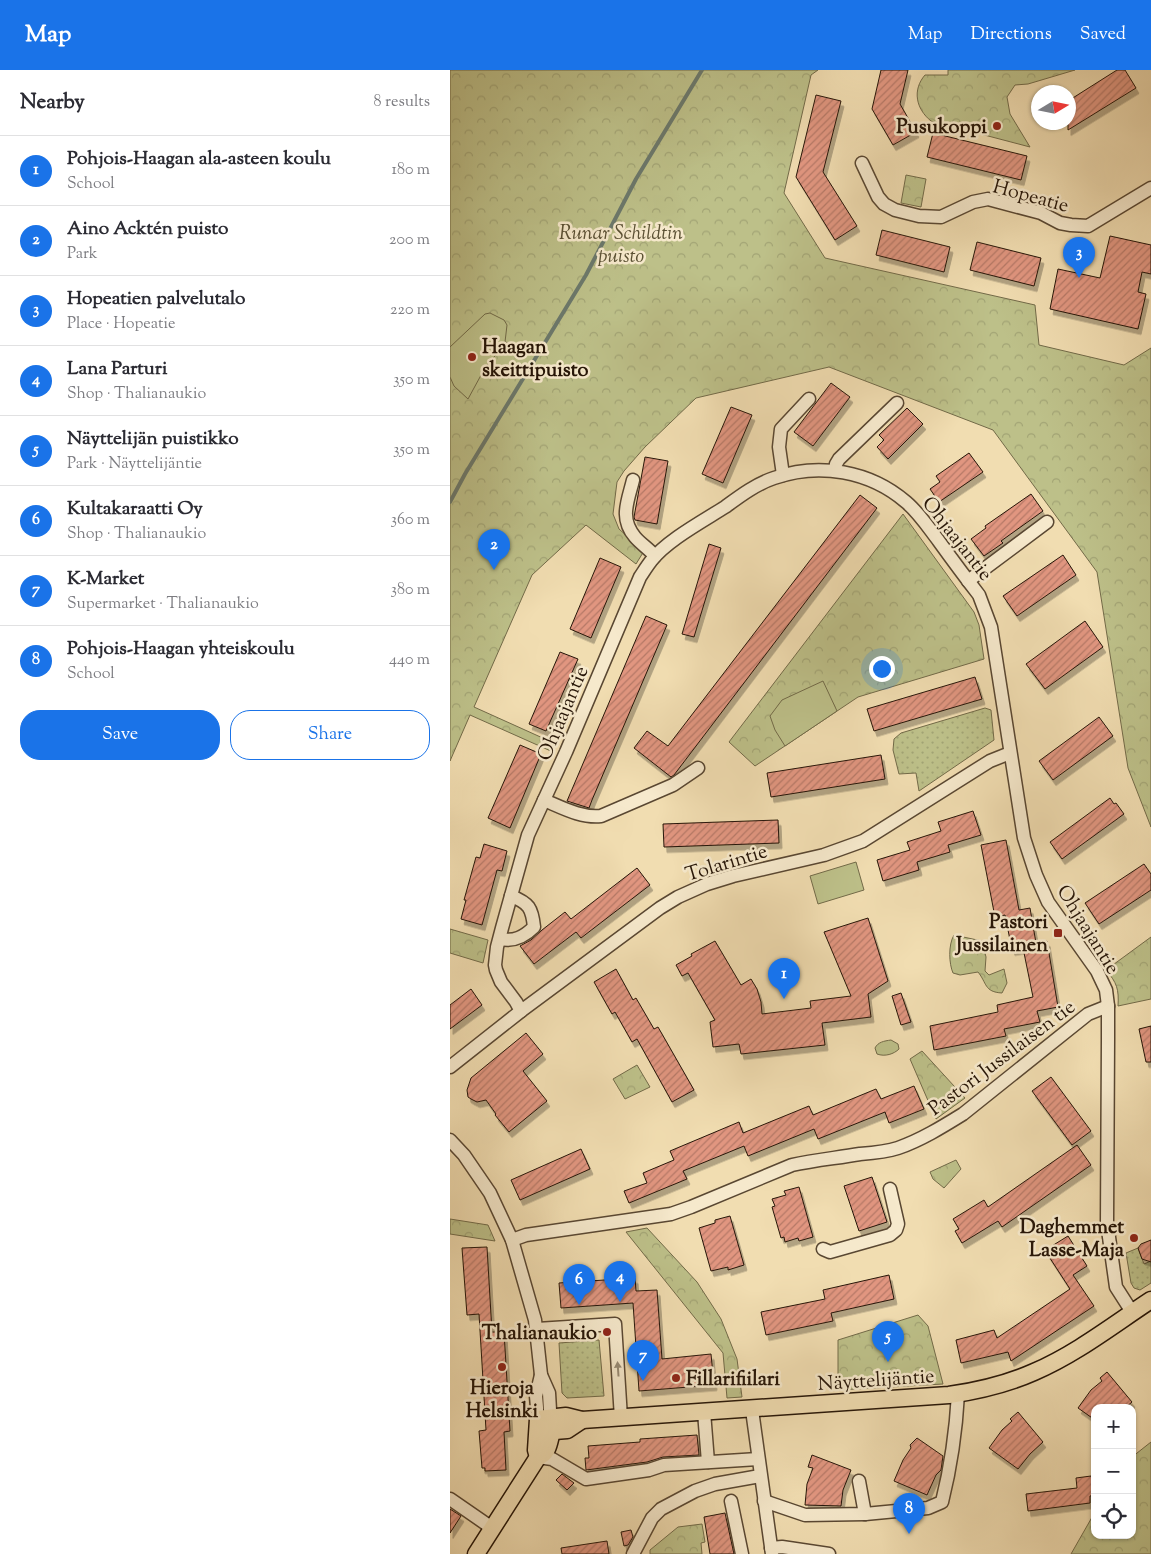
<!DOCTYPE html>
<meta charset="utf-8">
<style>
:root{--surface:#fff;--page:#f2f2f3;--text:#2b2b33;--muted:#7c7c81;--line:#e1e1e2;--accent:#1a73e8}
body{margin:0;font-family:"Sorts Mill Goudy",serif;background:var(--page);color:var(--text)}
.controls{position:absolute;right:15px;bottom:15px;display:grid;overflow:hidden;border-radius:10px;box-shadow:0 1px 4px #0004}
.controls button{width:45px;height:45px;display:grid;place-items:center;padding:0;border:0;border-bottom:1px solid var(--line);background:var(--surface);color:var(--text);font:25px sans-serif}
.compass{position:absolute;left:581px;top:15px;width:45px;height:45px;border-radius:50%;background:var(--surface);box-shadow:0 1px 4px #0004;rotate:80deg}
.you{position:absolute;left:431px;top:598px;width:18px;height:18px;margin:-12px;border:4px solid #fff;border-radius:50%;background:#1a73e8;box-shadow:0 0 0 8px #1a73e833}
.badge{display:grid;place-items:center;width:32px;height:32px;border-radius:50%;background:var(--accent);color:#fff;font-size:16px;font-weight:700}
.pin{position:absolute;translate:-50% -41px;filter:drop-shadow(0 1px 2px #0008)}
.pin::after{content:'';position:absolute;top:26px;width:18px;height:15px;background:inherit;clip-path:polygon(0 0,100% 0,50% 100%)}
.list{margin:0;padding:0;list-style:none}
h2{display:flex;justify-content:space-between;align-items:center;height:65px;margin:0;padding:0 20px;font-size:21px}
h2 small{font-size:16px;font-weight:400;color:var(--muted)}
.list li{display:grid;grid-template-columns:32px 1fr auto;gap:15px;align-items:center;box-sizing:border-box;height:70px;padding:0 20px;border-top:1px solid var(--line)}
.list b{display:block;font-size:19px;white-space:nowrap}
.list p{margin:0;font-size:16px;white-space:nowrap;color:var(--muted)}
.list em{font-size:16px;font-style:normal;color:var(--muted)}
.actions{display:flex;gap:10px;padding:15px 20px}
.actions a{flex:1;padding:11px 0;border:1px solid var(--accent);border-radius:20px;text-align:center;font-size:18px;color:var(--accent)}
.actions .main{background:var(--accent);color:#fff}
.icon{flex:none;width:28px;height:28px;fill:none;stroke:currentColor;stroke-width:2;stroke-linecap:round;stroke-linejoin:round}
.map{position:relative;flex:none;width:701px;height:1484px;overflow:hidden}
header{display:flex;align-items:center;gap:30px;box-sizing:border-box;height:70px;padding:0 25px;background:var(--accent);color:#fff}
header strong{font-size:24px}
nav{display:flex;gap:28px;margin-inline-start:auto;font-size:18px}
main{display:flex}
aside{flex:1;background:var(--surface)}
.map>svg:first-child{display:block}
.grass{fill:url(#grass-dots);stroke:#726a48}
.forest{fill:url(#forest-crowns);stroke:#726a48}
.pitch{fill:#bdc089;stroke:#726a48}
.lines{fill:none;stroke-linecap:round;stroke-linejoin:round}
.stream{stroke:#6c796c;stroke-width:4}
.building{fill:url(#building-hatch);stroke:#261507;filter:url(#shadow)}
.minor-casing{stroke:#594732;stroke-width:15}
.major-casing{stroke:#261507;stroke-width:19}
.minor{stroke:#f6e9cc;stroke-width:12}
.major{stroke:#f1ddb1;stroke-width:16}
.oneway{fill:#988a73}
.poi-dot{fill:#8f2418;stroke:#f6e9cc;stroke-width:2}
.labels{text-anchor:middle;stroke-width:5;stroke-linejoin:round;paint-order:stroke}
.poi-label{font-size:20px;font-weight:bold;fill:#261507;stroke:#f6e9cc;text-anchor:end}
.street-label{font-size:20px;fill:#261507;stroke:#f6e9cc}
.park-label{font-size:20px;font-style:italic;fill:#5b5134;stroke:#f6e9cc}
</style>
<header>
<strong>Map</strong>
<nav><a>Map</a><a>Directions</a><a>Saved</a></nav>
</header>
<main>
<aside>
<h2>Nearby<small>8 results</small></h2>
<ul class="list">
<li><span class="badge">1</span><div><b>Pohjois-Haagan ala-asteen koulu</b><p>School</p></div><em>180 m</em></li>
<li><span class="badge">2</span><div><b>Aino Acktén puisto</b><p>Park</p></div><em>200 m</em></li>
<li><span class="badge">3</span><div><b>Hopeatien palvelutalo</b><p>Place · Hopeatie</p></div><em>220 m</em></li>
<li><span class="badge">4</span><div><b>Lana Parturi</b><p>Shop · Thalianaukio</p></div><em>350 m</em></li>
<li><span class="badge">5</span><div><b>Näyttelijän puistikko</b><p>Park · Näyttelijäntie</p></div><em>350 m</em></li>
<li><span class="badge">6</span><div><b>Kultakaraatti Oy</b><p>Shop · Thalianaukio</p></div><em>360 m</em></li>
<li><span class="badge">7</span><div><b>K-Market</b><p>Supermarket · Thalianaukio</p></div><em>380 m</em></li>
<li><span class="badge">8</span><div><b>Pohjois-Haagan yhteiskoulu</b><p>School</p></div><em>440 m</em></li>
</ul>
<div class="actions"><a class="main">Save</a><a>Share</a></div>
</aside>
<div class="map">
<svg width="701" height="1484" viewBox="0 0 701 1484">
<defs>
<pattern id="grass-dots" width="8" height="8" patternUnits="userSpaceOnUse" patternTransform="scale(1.25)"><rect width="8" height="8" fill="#bdc089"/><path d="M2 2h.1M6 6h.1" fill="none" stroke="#a2a475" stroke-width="1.8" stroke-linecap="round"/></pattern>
<pattern id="forest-crowns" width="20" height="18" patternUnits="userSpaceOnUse" patternTransform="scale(1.25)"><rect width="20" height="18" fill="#bdc089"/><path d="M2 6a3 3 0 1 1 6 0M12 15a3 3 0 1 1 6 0" fill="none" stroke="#a2a475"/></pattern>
<pattern id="building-hatch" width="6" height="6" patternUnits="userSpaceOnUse" patternTransform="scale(1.25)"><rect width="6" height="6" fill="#e19680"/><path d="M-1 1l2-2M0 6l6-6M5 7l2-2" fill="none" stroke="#b67967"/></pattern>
<filter id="shadow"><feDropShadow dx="3" dy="5.5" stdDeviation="0" flood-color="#0004"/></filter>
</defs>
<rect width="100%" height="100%" fill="#f1ddb1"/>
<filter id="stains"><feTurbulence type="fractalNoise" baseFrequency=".004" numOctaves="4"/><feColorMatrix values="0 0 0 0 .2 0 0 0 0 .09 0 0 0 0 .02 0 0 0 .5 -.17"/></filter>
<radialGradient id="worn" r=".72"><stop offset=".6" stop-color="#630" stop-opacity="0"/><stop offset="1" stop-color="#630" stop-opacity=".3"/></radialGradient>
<g class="grass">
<path d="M535,638L541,640L544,670L469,721L466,703L449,704L443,680L444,669L451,663Z"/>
<path d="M688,1178L694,1194L701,1191V1213L690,1220L684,1218L681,1213L676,1183Z"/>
<path d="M149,1270L154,1326L117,1328L112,1323L109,1273Z"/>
</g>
<g class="forest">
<path d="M0,0H368L361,5L334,123L375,188L585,235L589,275L674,295L701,278V757L678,698L647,502L543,360L379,297L246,328L195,377L174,401L167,412L163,444L169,459L194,481L186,494L136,455L82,505L24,637L106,674L103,682L20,645L0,691Z"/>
<path d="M498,0H625L578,14L565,15L557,27L560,44L580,77L481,51C466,39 462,20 475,5H498Z"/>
<path d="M456,105L476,109L471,137L451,133Z"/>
<path d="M453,444L524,542L529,555L534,589L408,627L305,696L279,672Z"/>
<path d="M0,859L38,870L33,893L0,883Z"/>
<path d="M504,865L532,871L536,887L535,901L539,905L554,899L557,913L552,923C534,922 537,913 528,902L510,905L503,903C499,894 498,875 504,865Z"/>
<path d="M701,867V929L668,936C669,919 667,913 656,900Z"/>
<path d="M472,981L515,1028L486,1049L460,989Z"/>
<path d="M187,995L200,1017L175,1029L163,1009Z"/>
<path d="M506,1090L511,1099L494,1118L483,1109L480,1102Z"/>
<path d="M0,1149L38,1155L45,1171L0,1164Z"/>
<path d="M197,1158L247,1212L271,1249L287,1289L292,1327L277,1328L273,1283L176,1162Z"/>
<path d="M468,1245L478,1256L493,1314L388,1320V1270Z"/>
<path d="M701,1372V1484H621L645,1442V1465H682V1387Z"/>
<path d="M252,1454L255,1472L251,1473L252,1484H200V1480L228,1457Z"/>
</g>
<g class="pitch">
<path d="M40,243L54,250L57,255L55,272L59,273L57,278H52L36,296L18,329L4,316L0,307V277L35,244Z"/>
<path d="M373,611L387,641L335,676L325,660L320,646L332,630Z"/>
<path d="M406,792L414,820L368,834L360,806Z"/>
<path d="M441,970L448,974L449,979C444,984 435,987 427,984L425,978C428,972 434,971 441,970Z"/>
</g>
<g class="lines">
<path class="stream" d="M0,432L15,404L136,205L186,109L252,0"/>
</g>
<g class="building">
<path d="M431,0H458L450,34L466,62L443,75L422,39Z"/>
<path d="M667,0H675L686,18L618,60V31Z"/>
<path d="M366,25L391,31L373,102L407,156L385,170L346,107Z"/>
<path d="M483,63L577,86L571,110L477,87Z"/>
<path d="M432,160L500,177L494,202L426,185Z"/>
<path d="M660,166L701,175V204L692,202L688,222L696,224L688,259L600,239L608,199L650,208Z"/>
<path d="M527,172L591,188L584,216L520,200Z"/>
<path d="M381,313L400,327L363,376L344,362Z"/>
<path d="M281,337L302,345L273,413L252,404Z"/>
<path d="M457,338L473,354L438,389L427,377L434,370L429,365Z"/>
<path d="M519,383L533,402L489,432L480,419L490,412L486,406Z"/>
<path d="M195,387L218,391L207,454L185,450L184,447Z"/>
<path d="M581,424L593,441L551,471L553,473L534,486L521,469L536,458L535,456Z"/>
<path d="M410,425L427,438L224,705L221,707L184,678L197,661L218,676Z"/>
<path d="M259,474L271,478L244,567L232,564Z"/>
<path d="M613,485L626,505L567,546L553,526Z"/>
<path d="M150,488L171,497L141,568L120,559Z"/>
<path d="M196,546L217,555L142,730L139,738L117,731Z"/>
<path d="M635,551L653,577L595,619L576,594Z"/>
<path d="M110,582L128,589L96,661L79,654Z"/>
<path d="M525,607L532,629L424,661L417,639Z"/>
<path d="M649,647L663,666L603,710L589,691Z"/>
<path d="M70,675L91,684L60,758L38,748Z"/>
<path d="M431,685L435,709L321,727L317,703Z"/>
<path d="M660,728L664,734L666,733L674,744L612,789L600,772Z"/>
<path d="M523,741L531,765L498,775L500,782L467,792L469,800L433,811L427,790L460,780L457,772L491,761L488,752Z"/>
<path d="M328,750L329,773L214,777L213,754Z"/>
<path d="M556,770L569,840L580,838L586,873L597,871L608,937L587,941L590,952L554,959L556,966L484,980L480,956L548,942L547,935L583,927L573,878L562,880L555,845L545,847L531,775Z"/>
<path d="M34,774L57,781L52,801L47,800L32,855L11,849L16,830H14L26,787L30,788Z"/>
<path d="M694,794L701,804V820L649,854L635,833Z"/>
<path d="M187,798L200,815L131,868L126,862L84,894L70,876L81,870L92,860L115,842L121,849Z"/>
<path d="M418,848L438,911L418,924L421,947L372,953L375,975L291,984L289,974L263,977L260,952L265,950L238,903L232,906L226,895L242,886L241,884L265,871L291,915L301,909L307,919L311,932L312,944L361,938L360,931L401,926L374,862Z"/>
<path d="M166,899L183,930L186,928L204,959L208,957L244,1020L222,1032L187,969L182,972L165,942L162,944L144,912Z"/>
<path d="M21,919L32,935L0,959V935Z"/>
<path d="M451,923L461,952L451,955L442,926Z"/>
<path d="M701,956V992H696L689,959Z"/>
<path d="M76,963L93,984L73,1001L97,1031L59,1062L45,1045L46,1044L36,1030L27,1032L21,1029L18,1027L17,1020L21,1008Z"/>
<path d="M601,1007L641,1061L622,1075L582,1021Z"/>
<path d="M464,1016L474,1039L439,1053L435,1042L368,1069L364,1059L298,1086L294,1076L233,1101L237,1109L179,1133L174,1121L197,1113L193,1103L224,1090L220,1081L289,1052L293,1063L359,1036L363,1045L426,1019L431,1029Z"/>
<path d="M627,1075L641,1095L552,1157L548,1151L512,1173L505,1161L509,1159L503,1149L534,1130L538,1137Z"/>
<path d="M131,1079L140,1099L70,1130L61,1110Z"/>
<path d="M422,1107L437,1152L409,1161L394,1116Z"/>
<path d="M349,1117L363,1167L349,1171L348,1168L335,1172L334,1167L331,1168L322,1137L325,1136L322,1129L336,1125L334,1121Z"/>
<path d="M280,1146L294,1195L278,1200V1197L261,1201L249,1158L265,1153V1150Z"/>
<path d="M618,1166L637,1196L623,1205L644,1236L561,1291L558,1282L511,1293L506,1270L544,1260L547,1268L620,1219L596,1182L598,1181L597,1179Z"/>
<path d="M701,1170V1192L692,1189L688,1178L691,1174Z"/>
<path d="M37,1177L42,1262H54L60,1361L54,1362L56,1400L35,1401V1398H32L29,1361L36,1360L29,1244L17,1245L12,1178Z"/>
<path d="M439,1205L444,1229L381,1243L383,1251L316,1265L311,1242L375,1229L373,1220Z"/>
<path d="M185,1208L186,1221L207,1220L212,1289L261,1284L264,1315L189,1321L183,1233L111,1238L109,1213Z"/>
<path d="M657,1302L682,1332L675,1338H645V1350L628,1338L641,1320L652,1311L650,1308Z"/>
<path d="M568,1342L593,1372L580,1384L568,1399L539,1378L552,1360L562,1351L560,1349Z"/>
<path d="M247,1365L249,1385L213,1387L197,1392L136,1400L135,1388H139L138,1376L190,1372V1369Z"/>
<path d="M467,1368L493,1386L491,1400L486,1405L477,1425L444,1411L453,1390L461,1378L460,1375Z"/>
<path d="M362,1385L401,1400L393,1420L391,1436L355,1435L357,1414L363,1398L358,1397Z"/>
<path d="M112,1404L124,1413L117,1420L106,1410Z"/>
<path d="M641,1406L642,1408L645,1407V1425L640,1426V1433L578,1441L576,1424L627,1418L626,1408Z"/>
<path d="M0,1439L11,1446L0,1463Z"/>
<path d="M275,1443L284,1484H260L254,1447Z"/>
<path d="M181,1460L183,1467L178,1475L174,1476L171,1462Z"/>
<path d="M157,1471L159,1484H112L111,1478Z"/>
</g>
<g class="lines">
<g class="minor-casing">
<g id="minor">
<path d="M412,93L428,127L434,134L445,140L469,146L491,147L523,132L538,129L591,143L610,153L621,155L638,156L701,118"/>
<path d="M385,400L386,394L389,389L447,333"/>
<path d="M333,405L329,377L331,359L359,329"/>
<path d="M183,410C178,431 169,448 185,467C191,474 199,479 205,486"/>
<path d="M518,511L597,452"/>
<path d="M94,730C113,738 131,748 151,746L223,715L248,698"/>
<path d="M50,869C64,872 74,867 84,857C82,838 79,833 61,826"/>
<path d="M71,941L66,932L51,912L46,900L45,895L47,877L52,858L78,765L116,682L190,507C194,501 197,496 201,491C216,471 253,451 275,437C290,426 306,414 324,408C369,392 420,401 456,432C469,443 478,457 488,470C501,488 515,507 529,525L541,557L574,768L586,805L598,832L647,901L656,920L658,936V969L657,1153L666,1217L682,1242"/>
<path d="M0,997L71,941L210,838L228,827L257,814L283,806L374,785L413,771L540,691L560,683"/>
<path d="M0,1070L14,1085L40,1123L62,1170L85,1250L91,1305L99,1323L101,1357"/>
<path d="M62,1170L76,1165L221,1144L241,1137L342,1095C364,1090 387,1088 410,1084C423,1083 436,1082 448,1078C471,1070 492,1057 513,1044L638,944L658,936"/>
<path d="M373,1179L380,1182L440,1165L446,1160L448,1154L440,1119"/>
<path d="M87,1259L165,1254L171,1348"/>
<path d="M302,1340L322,1484"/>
<path d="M254,1342L258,1392"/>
<path d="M88,1349L86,1326L91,1305"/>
<path d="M88,1387L102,1389L136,1409L199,1400L214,1395L308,1389"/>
<path d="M409,1411L415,1444"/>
<path d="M0,1429L42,1458"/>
<path d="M281,1431L292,1484"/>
<path d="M314,1431L355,1445L415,1444L478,1438L492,1432C501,1396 506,1361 508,1324"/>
<path d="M321,1478L332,1477L379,1484"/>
<path d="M183,1484L202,1448L211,1439L245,1421L265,1414L310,1406"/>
</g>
</g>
<g class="major-casing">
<g id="major">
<path d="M92,1362L117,1360L132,1350"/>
<path d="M88,1387L86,1380L88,1349L116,1346L132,1350L499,1325C527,1321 557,1314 584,1302C626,1284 663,1255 701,1230"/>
<path d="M26,1484L88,1387C99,1383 99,1372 102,1361"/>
</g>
</g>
<use href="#minor" class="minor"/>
<use href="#major" class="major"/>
</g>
<defs><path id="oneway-solid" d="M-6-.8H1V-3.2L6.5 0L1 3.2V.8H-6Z" transform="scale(1.25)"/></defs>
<use class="oneway" href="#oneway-solid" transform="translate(168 1299) rotate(-94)"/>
<g class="poi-dot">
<circle cx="547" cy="56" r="5"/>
<circle cx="22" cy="287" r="5"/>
<rect x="603" y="858" width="10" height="10" rx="2.5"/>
<circle cx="684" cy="1168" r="5"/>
<circle cx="157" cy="1262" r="5"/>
<circle cx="52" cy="1297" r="5"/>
<circle cx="226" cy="1308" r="5"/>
</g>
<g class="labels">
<g class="poi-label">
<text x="537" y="63">Pusukoppi</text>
<text x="32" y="283" text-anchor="start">Haagan<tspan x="32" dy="23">skeittipuisto</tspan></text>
<text x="598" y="858">Pastori<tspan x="598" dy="23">Jussilainen</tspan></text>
<text x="674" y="1163">Daghemmet<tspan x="674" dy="23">Lasse-Maja</tspan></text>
<text x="147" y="1269">Thalianaukio</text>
<text x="236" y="1315" text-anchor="start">Fillarifiilari</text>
<text x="52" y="1324" text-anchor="middle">Hieroja<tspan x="52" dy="23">Helsinki</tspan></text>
</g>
<g class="street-label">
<text transform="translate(581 125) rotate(15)" y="7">Hopeatie</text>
<text transform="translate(508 468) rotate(52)" y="7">Ohjaajantie</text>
<text transform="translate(112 643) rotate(-67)" y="7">Ohjaajantie</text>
<text transform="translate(276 792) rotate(-17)" y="7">Tolarintie</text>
<text transform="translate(639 859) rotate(58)" y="7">Ohjaajantie</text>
<text transform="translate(551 987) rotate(-37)" y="7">Pastori Jussilaisen tie</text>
<text transform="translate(426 1309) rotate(-4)" y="7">Näyttelijäntie</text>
</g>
<g class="park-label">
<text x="171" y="169">Runar Schildtin<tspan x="171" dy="23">puisto</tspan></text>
</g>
</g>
<rect width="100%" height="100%" filter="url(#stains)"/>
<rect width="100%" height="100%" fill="url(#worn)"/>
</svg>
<div class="controls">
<button>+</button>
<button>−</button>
<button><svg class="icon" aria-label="locate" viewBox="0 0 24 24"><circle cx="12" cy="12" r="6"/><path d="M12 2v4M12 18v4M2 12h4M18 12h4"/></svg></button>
</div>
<svg class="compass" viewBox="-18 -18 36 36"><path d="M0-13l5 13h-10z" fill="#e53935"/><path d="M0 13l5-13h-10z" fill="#7c7c81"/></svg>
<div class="you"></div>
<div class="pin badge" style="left:334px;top:929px">1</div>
<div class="pin badge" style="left:44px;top:500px">2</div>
<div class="pin badge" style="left:629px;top:208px">3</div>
<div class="pin badge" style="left:170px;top:1232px">4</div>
<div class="pin badge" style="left:438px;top:1292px">5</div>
<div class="pin badge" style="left:129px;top:1235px">6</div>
<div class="pin badge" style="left:193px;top:1311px">7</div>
<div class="pin badge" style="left:459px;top:1464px">8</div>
</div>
</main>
